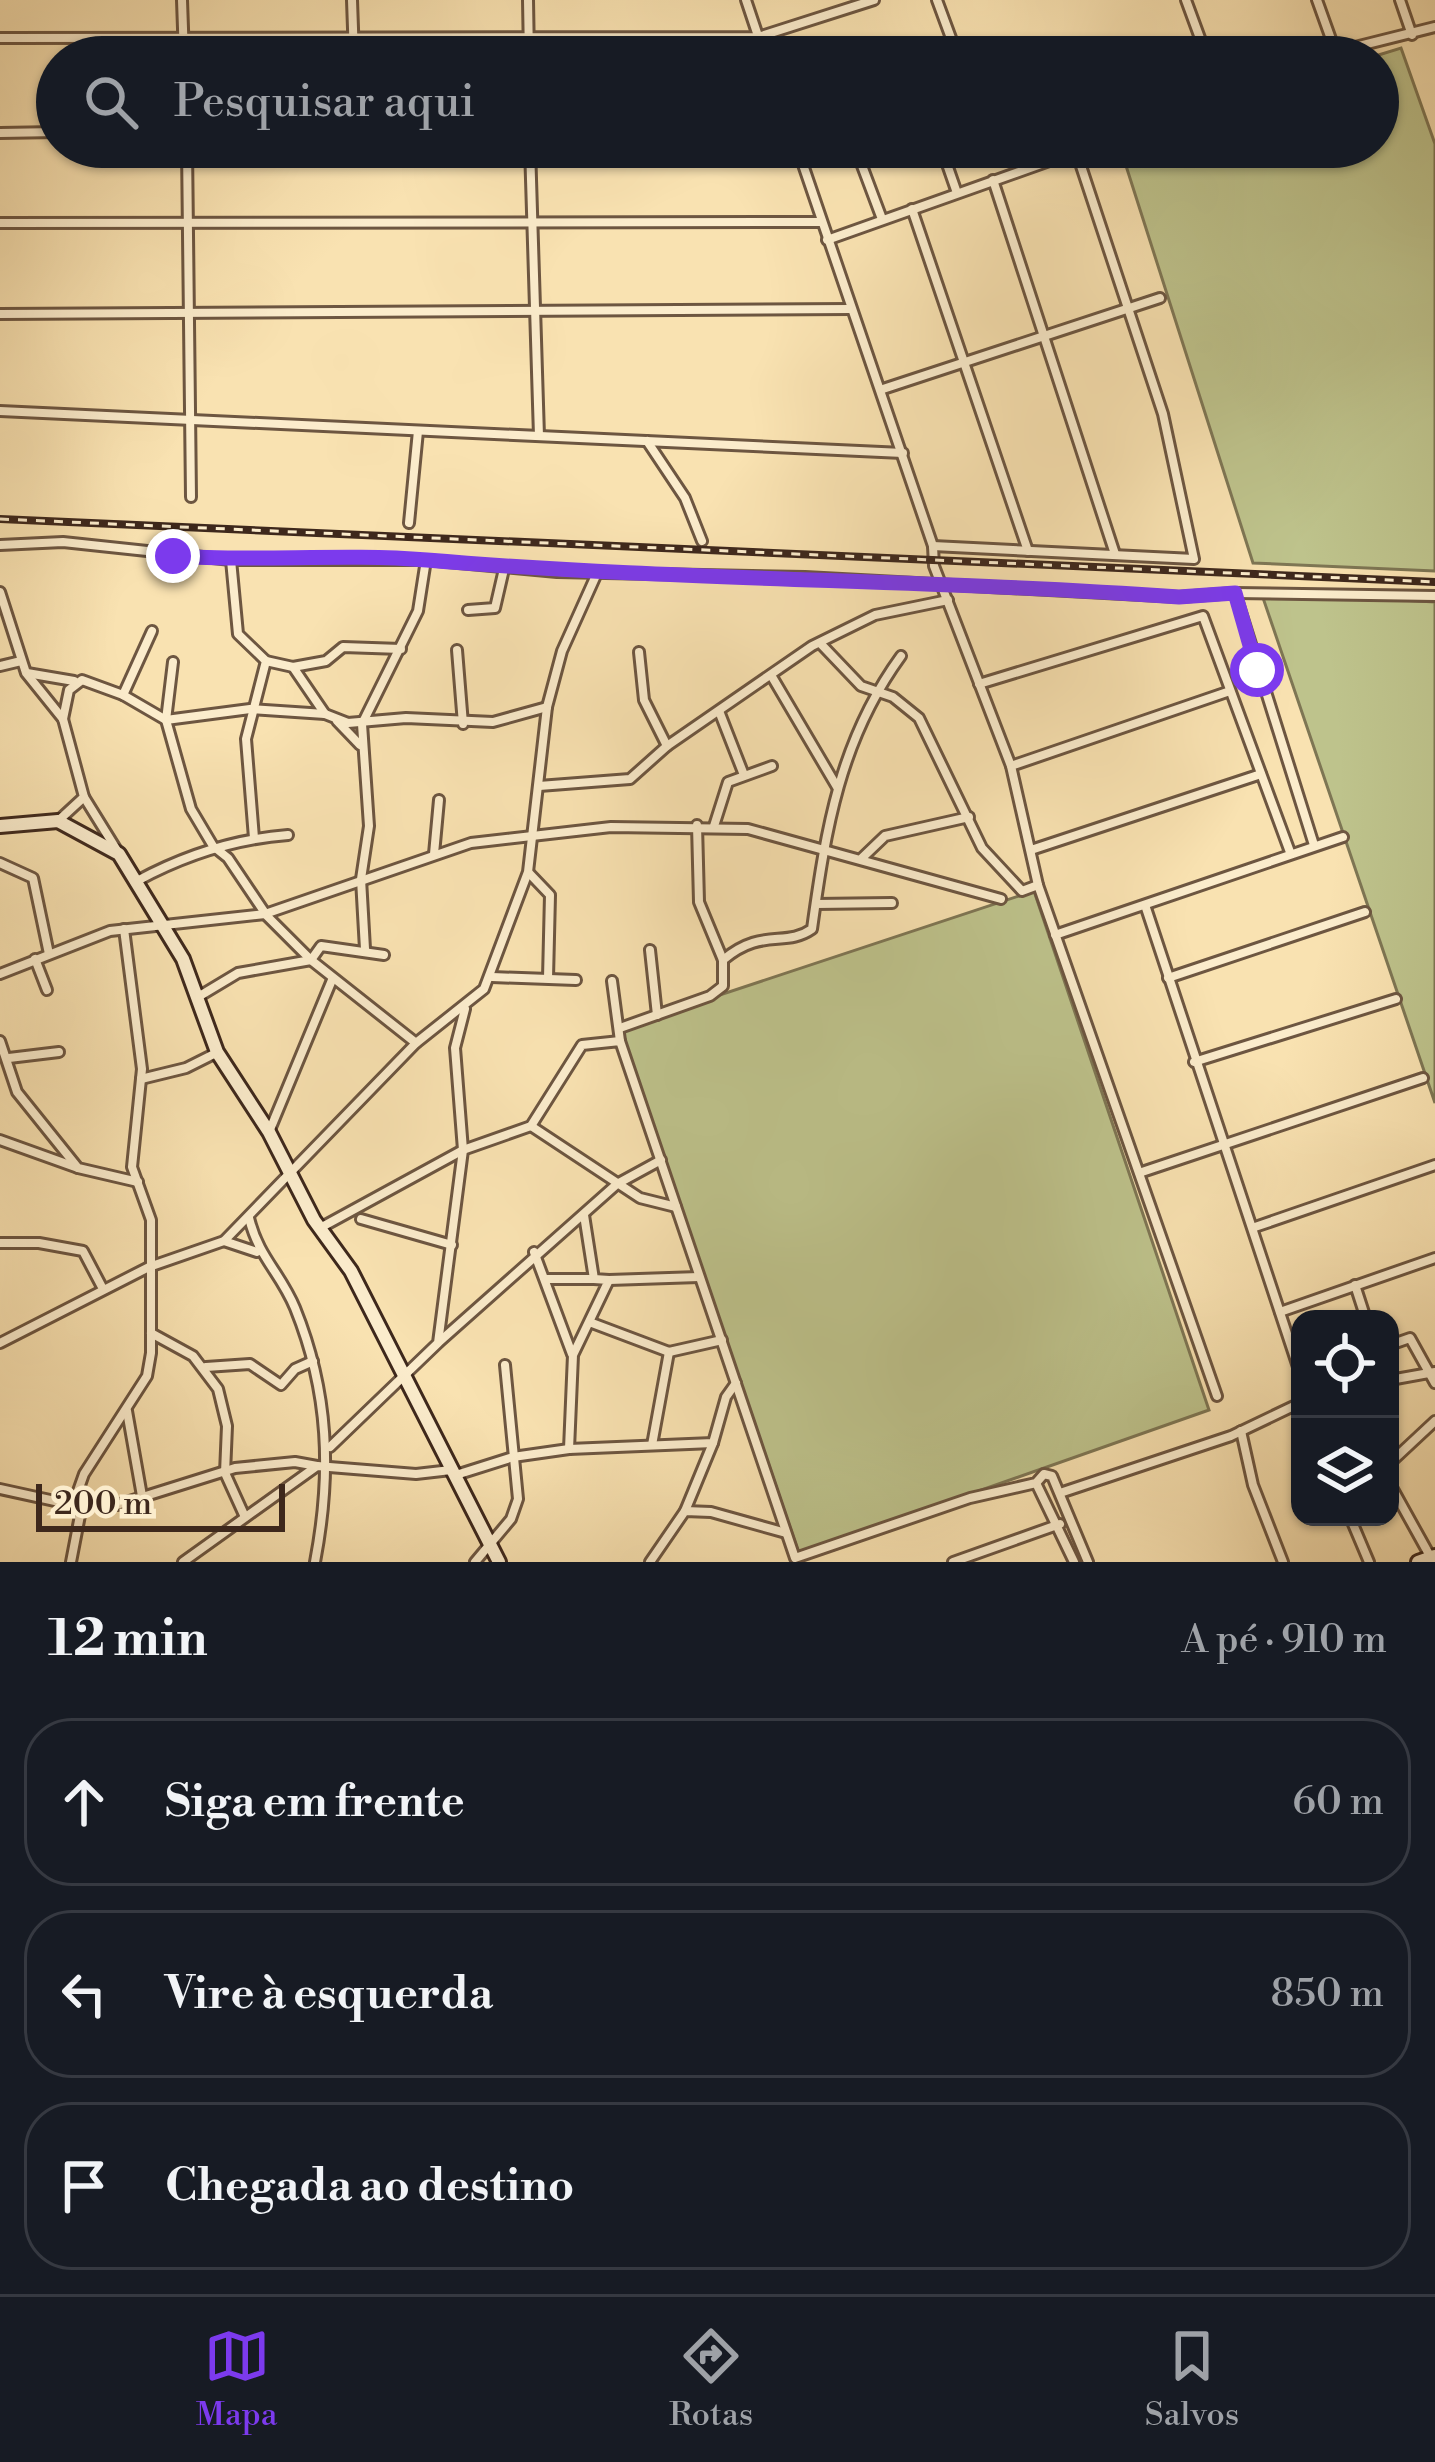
<!DOCTYPE html>
<html lang="pt">
<meta charset="utf-8">
<style>
:root{--surface:#171b24;--page:#20242c;--text:#f1f3f6;--muted:#9ea1a6;--line:#363941;--accent:#7c3aed}
body{margin:0;font-family:"Libre Bodoni",serif;background:var(--page);color:var(--text)}
.controls{position:absolute;right:36px;bottom:36px;display:grid;overflow:hidden;border-radius:24px;box-shadow:0 3px 9px #0004}
.controls button{width:108px;height:108px;display:grid;place-items:center;padding:0;border:0;border-bottom:3px solid var(--line);background:var(--surface);color:var(--text);font:60px sans-serif}
.scale{position:absolute;left:36px;bottom:30px;width:249px;box-sizing:border-box;padding-left:12px;border:6px solid #3e281c;border-top:0;font-size:33px;line-height:42px;white-space:nowrap;color:#3e281c;-webkit-text-stroke:9px #fbeccc;paint-order:stroke}
.stop{position:absolute;width:36px;height:36px;margin:-27px;border:9px solid #7c3aed;border-radius:50%;background:#fff}
.stop.end{background:#7c3aed;border-color:#fff;box-shadow:0 3px 12px #0008}
.list{margin:0;padding:0;list-style:none}
h2{display:flex;justify-content:space-between;align-items:center;height:156px;margin:0;padding:0 48px;font-size:51px}
h2 small{font-size:39px;font-weight:400;color:var(--muted)}
.list li{display:grid;grid-template-columns:78px 1fr auto;gap:36px;align-items:center;box-sizing:border-box;height:168px;margin:0 24px 24px;padding:0 24px;border:3px solid var(--line);border-radius:48px}
.list b{display:block;font-size:45px;white-space:nowrap}
.list em{font-size:39px;font-style:normal;color:var(--muted)}
.icon{flex:none;width:66px;height:66px;fill:none;stroke:currentColor;stroke-width:2;stroke-linecap:round;stroke-linejoin:round}
.map{position:relative;flex:none;width:1435px;height:1562px;overflow:hidden}
.search{position:absolute;background:var(--surface);box-shadow:0 3px 9px #0004;left:36px;right:36px;top:36px;height:132px;display:flex;align-items:center;gap:30px;box-sizing:border-box;padding:0 42px;border-radius:66px;color:var(--muted);font-size:45px}
.sheet{height:732px;background:var(--surface)}
nav{display:flex;justify-content:space-around;align-items:center;box-sizing:border-box;height:168px;border-top:3px solid var(--line);background:var(--surface);font-size:33px;color:var(--muted)}
nav a{display:grid;justify-items:center;gap:6px}
nav .on{color:var(--accent)}
.map>svg:first-child{display:block}
.green{fill:#bec38c;stroke:#7e7654;stroke-width:3}
.lines{fill:none;stroke-linecap:round;stroke-linejoin:round}
.street-casing{stroke:#6d5641;stroke-width:14}
.secondary-casing{stroke:#3e281c;stroke-width:18}
.street{stroke:#fbeccc;stroke-width:8}
.secondary{stroke:#fbeccc;stroke-width:12}
.rail-casing{stroke:#3e281c;stroke-width:8}
.rail{stroke:#fbeccc;stroke-width:3;stroke-dasharray:9;stroke-linecap:butt}
.route{stroke:#7c3aed;stroke-width:15}
</style>
<div class="map">
<svg width="1435" height="1562" viewBox="0 0 1435 1562">
<rect width="100%" height="100%" fill="#f9e2b1"/>
<filter id="stains"><feTurbulence type="fractalNoise" baseFrequency=".00167" numOctaves="4"/><feColorMatrix values="0 0 0 0 .2 0 0 0 0 .09 0 0 0 0 .02 0 0 0 .5 -.17"/></filter>
<radialGradient id="worn" r=".72"><stop offset=".6" stop-color="#630" stop-opacity="0"/><stop offset="1" stop-color="#630" stop-opacity=".3"/></radialGradient>
<g class="green">
<path d="M1401,48L1435,144V571L1253,563L1120,147H1378V57H1372Z"/>
<path d="M1261,592L1435,602V1103Z"/>
<path d="M1034,891L1209,1410L799,1554L620,1028Z"/>
</g>
<g class="lines">
<g class="street-casing">
<g id="street">
<path d="M182,0L184,57"/>
<path d="M352,0L354,57"/>
<path d="M528,0L529,57"/>
<path d="M746,0L765,57"/>
<path d="M937,0L958,57"/>
<path d="M1186,0L1204,49"/>
<path d="M1317,0L1336,53"/>
<path d="M1400,0L1412,35"/>
<path d="M0,38L758,37L874,0"/>
<path d="M982,57L1021,48L1060,53L1215,48L1323,55L1435,27"/>
<path d="M0,133L57,132"/>
<path d="M187,147L191,497"/>
<path d="M530,147L539,436"/>
<path d="M797,147L933,546L934,566L1011,766L1038,885L1217,1396"/>
<path d="M855,147L882,219"/>
<path d="M941,147L957,193"/>
<path d="M1029,147L1035,165"/>
<path d="M993,180L1115,554"/>
<path d="M912,209L1028,551"/>
<path d="M0,223L820,222"/>
<path d="M827,240L1072,153L1079,160L1163,414L1194,559L933,546"/>
<path d="M0,314L851,309"/>
<path d="M883,389L1160,298"/>
<path d="M0,411L903,453"/>
<path d="M647,441L685,498L702,541"/>
<path d="M409,523L418,431"/>
<path d="M0,545L63,542L231,560H426L557,572L805,577L1179,597L1235,593L1314,845"/>
<path d="M231,560L238,634L266,661L246,739L254,838"/>
<path d="M0,592L26,673L63,719L84,797L58,821"/>
<path d="M1235,593L1435,596"/>
<path d="M468,610L495,608L504,569"/>
<path d="M820,643L861,686L893,697L919,718L982,848L1022,891L1038,885"/>
<path d="M457,650L463,724"/>
<path d="M639,652L644,700L667,746"/>
<path d="M266,661L293,667L325,714L348,723L406,718L493,722L547,707"/>
<path d="M173,662L166,720L191,809L213,846L228,858L267,916L311,960L416,1043"/>
<path d="M0,666L21,661"/>
<path d="M293,667L326,661L343,647L401,649"/>
<path d="M27,673L74,681"/>
<path d="M771,675L837,787"/>
<path d="M979,684L1203,616L1290,852"/>
<path d="M123,695L152,631"/>
<path d="M719,711L744,775"/>
<path d="M63,719L69,690L82,680L123,695L166,720L250,709L325,714"/>
<path d="M337,721L360,745"/>
<path d="M1011,766L1230,691"/>
<path d="M539,786L630,779L667,746L812,646L875,615L948,600"/>
<path d="M84,797L118,852"/>
<path d="M714,826L728,782L772,766"/>
<path d="M1034,849L1261,774"/>
<path d="M434,854L439,800"/>
<path d="M862,858L885,836L969,817"/>
<path d="M0,863L33,878L49,954"/>
<path d="M529,873L550,895L548,978"/>
<path d="M137,881C183,856 236,839 288,835"/>
<path d="M816,904L892,903"/>
<path d="M1145,905L1300,1373"/>
<path d="M1055,935L1343,837"/>
<path d="M365,949L361,879L369,826L362,724L418,611L426,560"/>
<path d="M650,950L657,1015"/>
<path d="M35,959L47,990"/>
<path d="M723,960C762,927 785,948 812,929C826,828 840,740 901,656"/>
<path d="M0,974L110,931L265,914L471,843L611,827L748,829L1001,899"/>
<path d="M492,977L576,980"/>
<path d="M1168,978L1365,912"/>
<path d="M612,981L620,1041"/>
<path d="M198,997L238,973L311,960L321,946L384,955"/>
<path d="M620,1028L710,996L723,986V960L699,902L697,825"/>
<path d="M0,1041L17,1092L78,1168L138,1182"/>
<path d="M9,1058L59,1052"/>
<path d="M1194,1062L1396,999"/>
<path d="M141,1079L186,1068L216,1053"/>
<path d="M531,1126L640,1198L676,1207"/>
<path d="M269,1132L332,980"/>
<path d="M0,1140L78,1168"/>
<path d="M1142,1172L1423,1078"/>
<path d="M249,1218C259,1258 280,1272 295,1308C329,1392 332,1473 315,1562"/>
<path d="M361,1219L452,1245"/>
<path d="M1255,1227L1435,1165"/>
<path d="M320,1228L463,1150L531,1126L582,1045L620,1041L795,1558L970,1498L1036,1483L1044,1474L1052,1476L1088,1562"/>
<path d="M224,1241L257,1252"/>
<path d="M0,1243H39L83,1251L103,1289"/>
<path d="M534,1252L572,1354"/>
<path d="M546,1279H594"/>
<path d="M609,1280L699,1277"/>
<path d="M1355,1285L1366,1319"/>
<path d="M1280,1312L1435,1258"/>
<path d="M592,1323L669,1352L722,1340"/>
<path d="M151,1333L193,1356L218,1389L227,1426L225,1473L245,1517"/>
<path d="M439,1342L617,1184L661,1160"/>
<path d="M0,1343L149,1267L224,1241L416,1043L484,989L528,872L547,707L562,651L598,571"/>
<path d="M1390,1345L1410,1338L1435,1383"/>
<path d="M206,1367L250,1364L281,1385L295,1369L313,1361"/>
<path d="M1390,1380L1435,1372"/>
<path d="M127,1411L142,1496"/>
<path d="M1241,1431L1253,1485L1283,1562"/>
<path d="M652,1445L669,1352"/>
<path d="M330,1447L438,1343L463,1150L455,1048L465,1009"/>
<path d="M569,1449L573,1355L609,1280L594,1279L584,1215"/>
<path d="M1390,1463L1435,1421"/>
<path d="M456,1475L513,1457L569,1449L713,1443L726,1397L736,1383"/>
<path d="M1036,1483L1074,1562"/>
<path d="M1390,1484L1430,1556"/>
<path d="M0,1489L73,1505H117L235,1468L295,1462L317,1466"/>
<path d="M1060,1493L1231,1436L1300,1403"/>
<path d="M73,1505L84,1474L147,1376L151,1353V1220L132,1167L142,1069L124,929"/>
<path d="M685,1511L713,1443"/>
<path d="M1350,1517L1369,1562"/>
<path d="M71,1562L82,1505"/>
<path d="M183,1562L317,1466L416,1474L451,1470"/>
<path d="M475,1562L511,1519L518,1499L505,1365"/>
<path d="M650,1562L685,1511L711,1512L786,1533"/>
<path d="M953,1562L1060,1524"/>
</g>
</g>
<g class="secondary-casing">
<g id="secondary">
<path d="M0,826L58,821L119,854L183,959L217,1052L269,1132L314,1220L351,1271L499,1562"/>
<path d="M1418,1562L1435,1556"/>
</g>
</g>
<use href="#street" class="street"/>
<use href="#secondary" class="secondary"/>
<g class="rail-casing">
<path id="rail" d="M0,519L1435,582"/>
</g>
<use href="#rail" class="rail"/>
</g>
<g class="lines">
<path class="route" d="M173,556C257,562 342,553 427,560C678,581 928,579 1179,597L1235,593L1257,670"/>
</g>
<rect width="100%" height="100%" filter="url(#stains)"/>
<rect width="100%" height="100%" fill="url(#worn)"/>
</svg>
<div class="controls">
<button><svg class="icon" aria-label="locate" viewBox="0 0 24 24"><circle cx="12" cy="12" r="6"/><path d="M12 2v4M12 18v4M2 12h4M18 12h4"/></svg></button>
<button><svg class="icon" aria-label="layers" viewBox="0 0 24 24"><path d="M12 4l9 5-9 5-9-5zM3 14l9 5 9-5"/></svg></button>
</div>
<div class="scale">200 m</div>
<div class="stop" style="left:1257px;top:670px"></div>
<div class="stop end" style="left:173px;top:556px"></div>
<div class="search"><svg class="icon" aria-label="search" viewBox="0 0 24 24"><circle cx="10" cy="10" r="6"/><path d="M15 15l6 6"/></svg>Pesquisar aqui</div>
</div>
<section class="sheet">
<h2>12 min<small>A pé · 910 m</small></h2>
<ul class="list">
<li><svg class="icon" aria-label="ahead" viewBox="0 0 24 24"><path d="M12 20V5M6 11l6-6 6 6"/></svg><div><b>Siga em frente</b></div><em>60 m</em></li>
<li><svg class="icon" aria-label="left" viewBox="0 0 24 24"><path d="M17 20v-9H6M10 6l-5 5 5 5"/></svg><div><b>Vire à esquerda</b></div><em>850 m</em></li>
<li><svg class="icon" aria-label="arrive" viewBox="0 0 24 24"><path d="M6 21V4h12l-3 4 3 4H6"/></svg><div><b>Chegada ao destino</b></div></li>
</ul>
</section>
<nav>
<a class="on"><svg class="icon" aria-label="map" viewBox="0 0 24 24"><path d="M3 6l6-2 6 2 6-2v14l-6 2-6-2-6 2zM9 4v14M15 6v14"/></svg>Mapa</a>
<a><svg class="icon" aria-label="directions" viewBox="0 0 24 24"><path d="M12 3l9 9-9 9-9-9zM9 14v-3h6M13 9l2 2-2 2"/></svg>Rotas</a>
<a><svg class="icon" aria-label="saved" viewBox="0 0 24 24"><path d="M7 4h10v16l-5-4-5 4z"/></svg>Salvos</a>
</nav>
